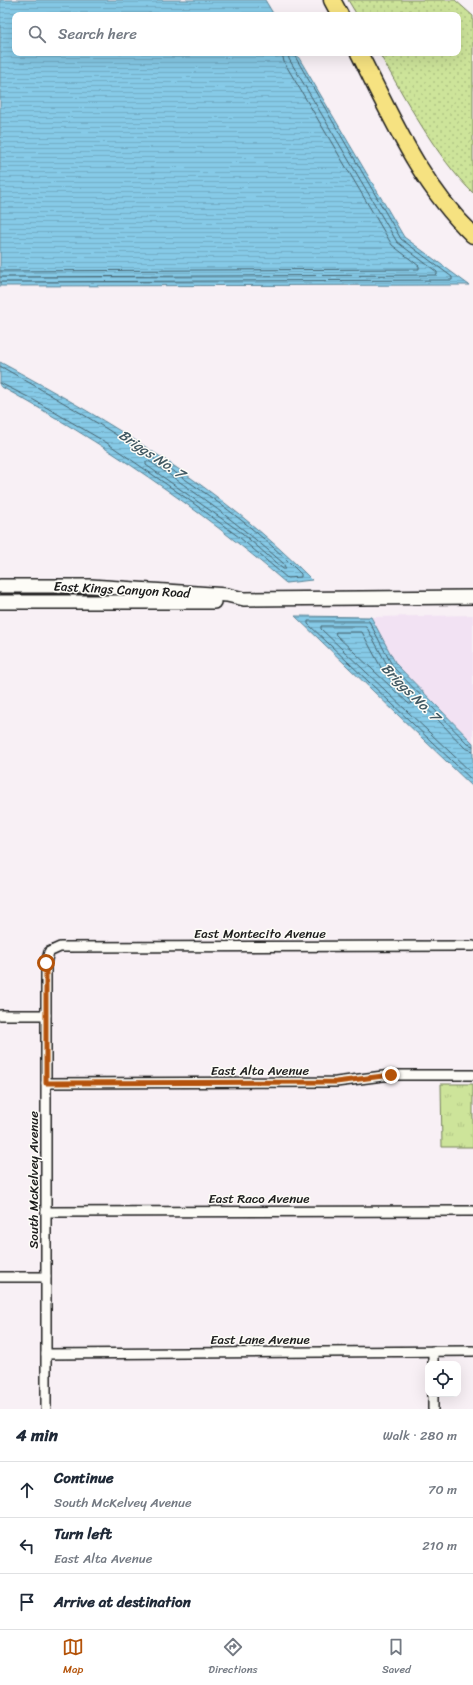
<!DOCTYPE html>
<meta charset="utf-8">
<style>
:root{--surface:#fff;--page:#f6f6f7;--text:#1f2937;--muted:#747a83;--line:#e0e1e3;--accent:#b45309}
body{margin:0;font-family:Sriracha,sans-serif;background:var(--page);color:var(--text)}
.controls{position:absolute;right:12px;bottom:12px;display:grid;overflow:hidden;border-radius:8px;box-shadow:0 4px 16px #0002}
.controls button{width:36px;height:36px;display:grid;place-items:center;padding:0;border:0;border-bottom:1px solid var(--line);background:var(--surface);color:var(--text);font:20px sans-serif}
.stop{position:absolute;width:12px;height:12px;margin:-9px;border:3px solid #b45309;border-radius:50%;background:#fff}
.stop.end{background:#b45309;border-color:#fff;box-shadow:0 1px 4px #0008}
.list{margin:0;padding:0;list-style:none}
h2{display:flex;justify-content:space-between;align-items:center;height:52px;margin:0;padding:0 16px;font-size:17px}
h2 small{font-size:13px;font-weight:400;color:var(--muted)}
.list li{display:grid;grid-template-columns:26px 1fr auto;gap:12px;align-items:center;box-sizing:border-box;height:56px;padding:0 16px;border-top:1px solid var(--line)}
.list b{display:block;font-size:15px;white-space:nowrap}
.list p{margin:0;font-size:13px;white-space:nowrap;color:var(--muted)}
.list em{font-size:13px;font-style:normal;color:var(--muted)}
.icon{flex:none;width:22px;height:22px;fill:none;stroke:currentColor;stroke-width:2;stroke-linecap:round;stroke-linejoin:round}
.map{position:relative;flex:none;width:473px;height:1409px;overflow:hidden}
.search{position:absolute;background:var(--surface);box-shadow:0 4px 16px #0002;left:12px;right:12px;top:12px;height:44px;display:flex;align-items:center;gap:10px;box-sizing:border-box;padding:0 14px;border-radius:8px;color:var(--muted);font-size:15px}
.sheet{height:220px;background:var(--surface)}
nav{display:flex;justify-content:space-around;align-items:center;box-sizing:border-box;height:56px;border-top:1px solid var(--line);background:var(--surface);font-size:11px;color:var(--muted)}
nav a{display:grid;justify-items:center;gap:2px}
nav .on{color:var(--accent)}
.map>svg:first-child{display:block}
.built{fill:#f2e2f3}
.grass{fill:url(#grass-dots);stroke:#74805b}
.park{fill:url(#park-tufts);stroke:#74805b}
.water{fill:url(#water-rules);stroke:#5c8496}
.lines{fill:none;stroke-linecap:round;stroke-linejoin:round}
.shore{stroke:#46626d;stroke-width:1}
.minor-casing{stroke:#1c1c1c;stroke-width:12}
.secondary-casing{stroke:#1c1c1c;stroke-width:16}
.motorway-casing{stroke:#1c1c1c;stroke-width:19}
.minor{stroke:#fdfcf7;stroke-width:9}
.secondary{stroke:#fdfcf7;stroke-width:13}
.motorway{stroke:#f6e281;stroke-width:16}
.route{stroke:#b45309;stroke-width:5}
.labels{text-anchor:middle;stroke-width:3;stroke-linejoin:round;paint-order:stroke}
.street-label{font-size:13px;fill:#1c1c1c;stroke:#fdfcf7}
.water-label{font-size:14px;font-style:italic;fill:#415963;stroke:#fdfcf7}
</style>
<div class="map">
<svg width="473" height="1409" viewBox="0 0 473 1409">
<defs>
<pattern id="grass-dots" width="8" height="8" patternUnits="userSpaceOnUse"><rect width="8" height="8" fill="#cde49a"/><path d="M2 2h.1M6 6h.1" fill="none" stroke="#afc384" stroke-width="1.8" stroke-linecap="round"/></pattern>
<pattern id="park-tufts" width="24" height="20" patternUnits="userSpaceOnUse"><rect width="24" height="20" fill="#cde49a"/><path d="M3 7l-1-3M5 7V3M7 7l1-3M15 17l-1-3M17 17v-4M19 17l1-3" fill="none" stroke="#afc384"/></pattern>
<pattern id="water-rules" width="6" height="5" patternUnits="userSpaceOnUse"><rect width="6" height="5" fill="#86cae7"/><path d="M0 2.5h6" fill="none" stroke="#73adc6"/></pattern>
</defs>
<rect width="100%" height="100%" fill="#f8f0f5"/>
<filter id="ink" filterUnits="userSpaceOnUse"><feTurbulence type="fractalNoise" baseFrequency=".025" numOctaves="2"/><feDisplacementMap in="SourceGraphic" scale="8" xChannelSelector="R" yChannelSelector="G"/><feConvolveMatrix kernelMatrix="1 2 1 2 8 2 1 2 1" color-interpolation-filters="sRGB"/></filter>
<g filter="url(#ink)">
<path class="built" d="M473,615V743L396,664L371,617Z"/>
<path class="grass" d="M348,0H455L473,16V193C436,157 405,98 379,53H458V15H357Z"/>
<path class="park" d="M441,1084H473V1147H442Z"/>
<g class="water">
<path d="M0,0H265L274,15H15V53H296L404,237L469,285L0,286Z"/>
<path d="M0,362C111,422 223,489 312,580L286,583C198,507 102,442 0,386Z"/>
<path d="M295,616L371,617L396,664L473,743V787Z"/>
</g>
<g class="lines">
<g class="shore">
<path d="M0,271L419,269V266L392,245L284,62L282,53"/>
<path d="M0,277L437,275V272L397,242L289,59L288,53"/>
<path d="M0,282L452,280V277L401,239L293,53"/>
<path d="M0,366C50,394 100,424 148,455C203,490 256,527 301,574V577L287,578L239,537L189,500L107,443L32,399L0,383"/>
<path d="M149,461C196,492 240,525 283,563L286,569H283L242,533L146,465V462Z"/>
<path d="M336,632H362L384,673L412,702L411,704H409L336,635Z"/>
<path d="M473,746L468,744L393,667L369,621H308V624L473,781"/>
<path d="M473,751L465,748L390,670L366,626H321V629L473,774"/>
</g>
<g class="minor-casing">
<g id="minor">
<path d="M0,1015H46"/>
<path d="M46,1083L336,1082L391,1075H473"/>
<path d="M46,1212L473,1211"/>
<path d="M0,1277H46"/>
<path d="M433,1351V1364"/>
<path d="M46,1354L473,1351"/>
<path d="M433,1394V1409"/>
<path d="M46,1409V963L49,952L60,947L473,946"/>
</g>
</g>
<g class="secondary-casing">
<g id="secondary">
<path d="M0,586H90L227,595L244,599L473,597"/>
<path d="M0,602H214"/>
</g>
</g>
<g class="motorway-casing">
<g id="motorway">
<path d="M332,0L340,15"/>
<path d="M359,53C392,118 420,184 473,235"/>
</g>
</g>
<use href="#minor" class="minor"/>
<use href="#secondary" class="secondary"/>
<use href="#motorway" class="motorway"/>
</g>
</g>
<g class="lines" filter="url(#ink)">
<path class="route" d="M46,963V1083L336,1082L391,1075"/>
</g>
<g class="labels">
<g class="street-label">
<text transform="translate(122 589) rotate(3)" y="5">East Kings Canyon Road</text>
<text x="260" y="938">East Montecito Avenue</text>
<text x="260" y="1075">East Alta Avenue</text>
<text transform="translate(33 1180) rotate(-90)" y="5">South McKelvey Avenue</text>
<text x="259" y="1203">East Raco Avenue</text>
<text x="260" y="1344">East Lane Avenue</text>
</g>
<g class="water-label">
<text transform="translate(152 454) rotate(34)" y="5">Briggs No. 7</text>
<text transform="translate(411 692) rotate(45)" y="5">Briggs No. 7</text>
</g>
</g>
</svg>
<div class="controls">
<button><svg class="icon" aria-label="locate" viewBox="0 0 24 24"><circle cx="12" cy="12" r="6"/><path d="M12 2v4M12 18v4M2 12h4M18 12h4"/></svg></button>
</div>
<div class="stop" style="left:46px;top:963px"></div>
<div class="stop end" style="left:391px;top:1075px"></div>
<div class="search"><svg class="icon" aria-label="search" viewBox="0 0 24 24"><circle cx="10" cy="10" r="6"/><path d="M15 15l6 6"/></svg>Search here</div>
</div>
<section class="sheet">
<h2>4 min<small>Walk · 280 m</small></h2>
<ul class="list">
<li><svg class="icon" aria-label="ahead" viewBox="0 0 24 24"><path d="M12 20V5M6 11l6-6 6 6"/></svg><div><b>Continue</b><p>South McKelvey Avenue</p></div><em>70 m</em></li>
<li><svg class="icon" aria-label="left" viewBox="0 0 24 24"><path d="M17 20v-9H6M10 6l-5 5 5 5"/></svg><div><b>Turn left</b><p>East Alta Avenue</p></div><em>210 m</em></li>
<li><svg class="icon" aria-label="arrive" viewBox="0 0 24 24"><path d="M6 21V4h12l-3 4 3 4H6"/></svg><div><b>Arrive at destination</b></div></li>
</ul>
</section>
<nav>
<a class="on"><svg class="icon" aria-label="map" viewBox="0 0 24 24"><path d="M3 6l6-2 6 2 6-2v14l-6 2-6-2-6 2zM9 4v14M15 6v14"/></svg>Map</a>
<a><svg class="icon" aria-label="directions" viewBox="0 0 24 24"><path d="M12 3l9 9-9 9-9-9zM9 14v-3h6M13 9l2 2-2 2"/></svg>Directions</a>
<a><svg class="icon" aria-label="saved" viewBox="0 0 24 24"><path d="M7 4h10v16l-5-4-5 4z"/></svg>Saved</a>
</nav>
